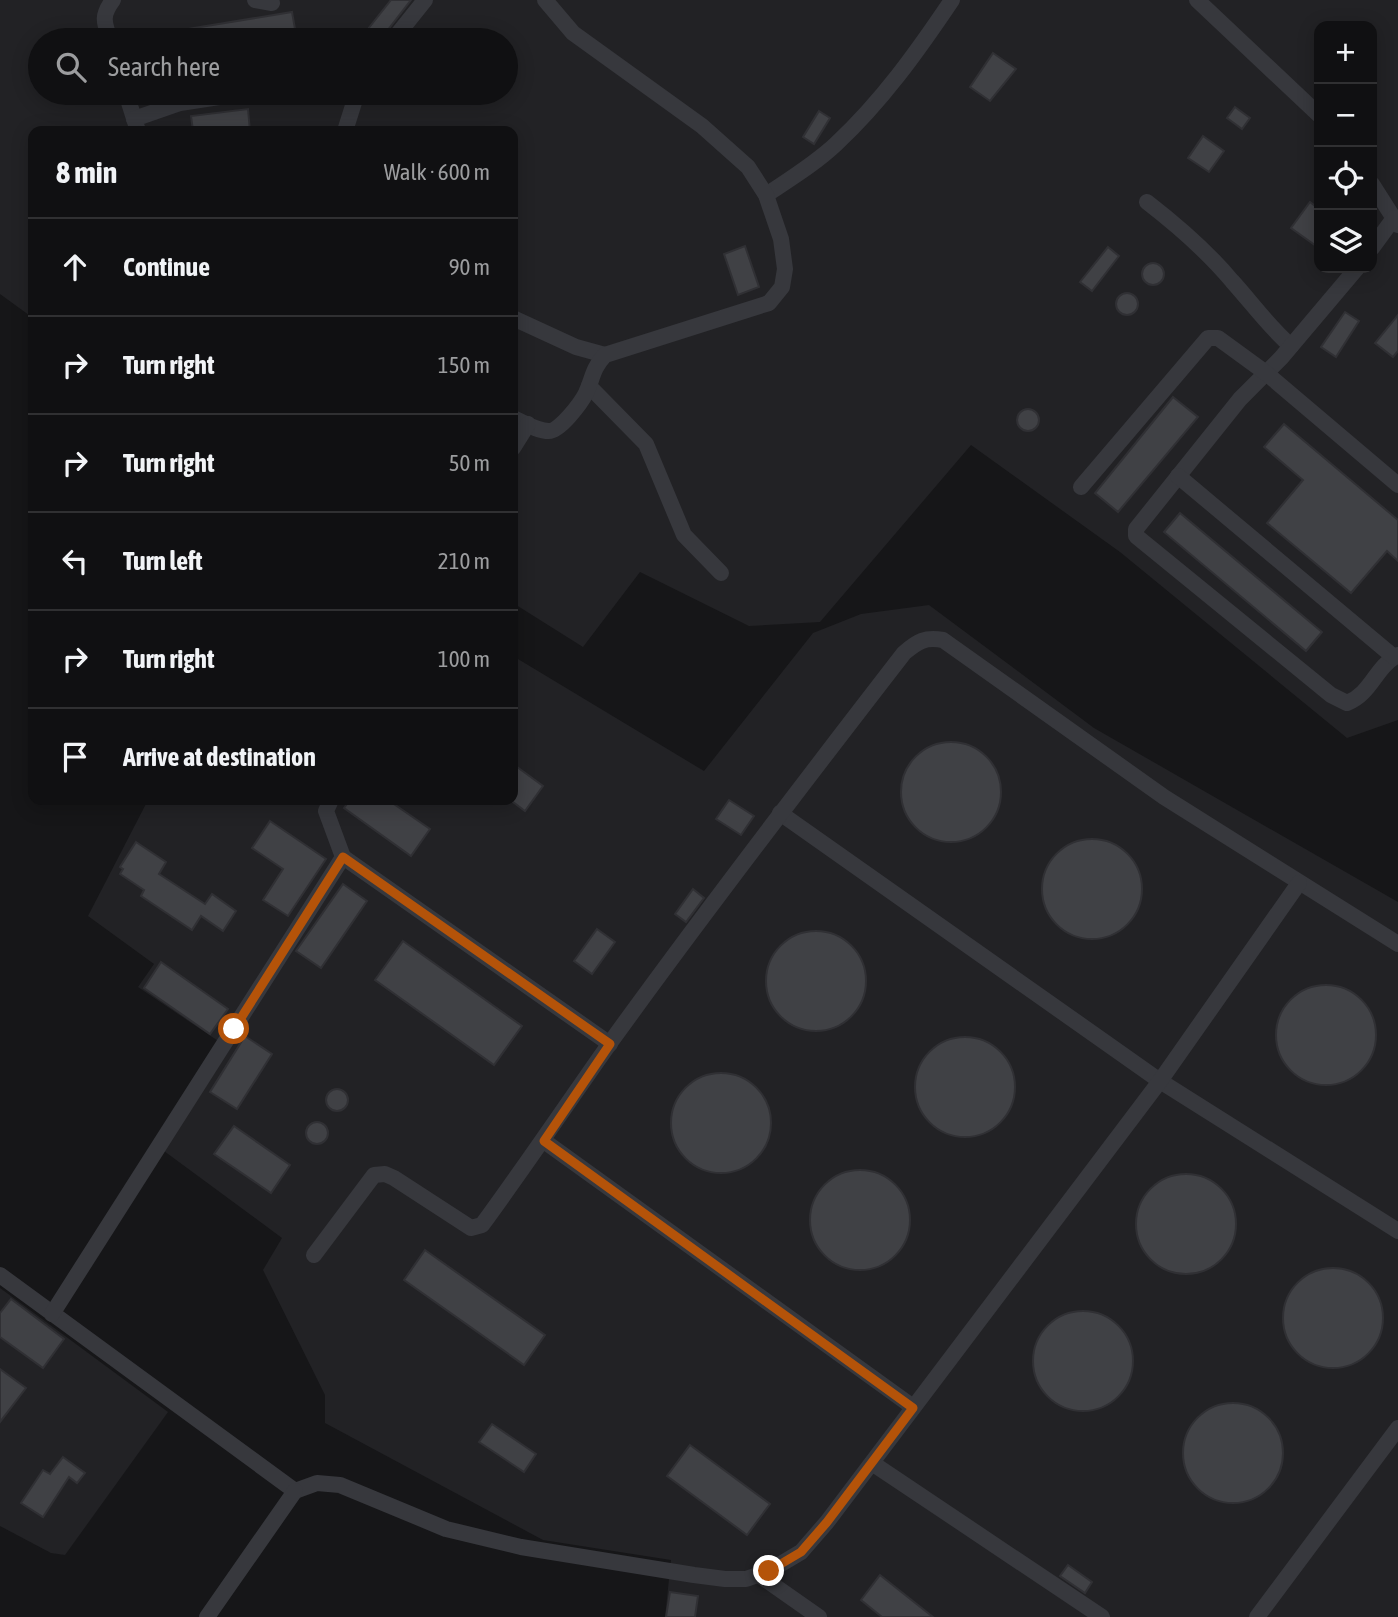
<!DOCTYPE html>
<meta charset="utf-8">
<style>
:root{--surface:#101012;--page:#19191b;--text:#f1f3f6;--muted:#9c9d9f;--line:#303032}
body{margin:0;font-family:"Asap Condensed",sans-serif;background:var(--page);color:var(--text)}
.controls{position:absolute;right:21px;top:21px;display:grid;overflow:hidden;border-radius:14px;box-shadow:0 4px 18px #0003}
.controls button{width:63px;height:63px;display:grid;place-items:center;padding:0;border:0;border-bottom:2px solid var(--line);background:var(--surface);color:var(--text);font:35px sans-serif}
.stop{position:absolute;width:21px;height:21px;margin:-16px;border:5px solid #b45309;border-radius:50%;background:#fff}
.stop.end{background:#b45309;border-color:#fff;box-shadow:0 2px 7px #0008}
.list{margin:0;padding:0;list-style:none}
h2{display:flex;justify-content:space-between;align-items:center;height:91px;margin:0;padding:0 28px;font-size:30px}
h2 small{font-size:23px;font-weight:400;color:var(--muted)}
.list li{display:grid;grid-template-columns:46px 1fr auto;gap:21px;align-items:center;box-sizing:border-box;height:98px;padding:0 28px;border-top:2px solid var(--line)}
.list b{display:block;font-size:26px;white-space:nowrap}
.list em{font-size:23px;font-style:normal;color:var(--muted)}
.icon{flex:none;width:38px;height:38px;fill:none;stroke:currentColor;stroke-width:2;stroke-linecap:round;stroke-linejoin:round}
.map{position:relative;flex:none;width:1398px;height:1617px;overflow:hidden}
.search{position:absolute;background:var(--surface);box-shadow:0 4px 18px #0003;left:28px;top:28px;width:490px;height:77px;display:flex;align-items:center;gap:18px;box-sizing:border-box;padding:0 24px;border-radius:38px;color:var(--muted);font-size:26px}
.panel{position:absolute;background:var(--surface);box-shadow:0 4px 18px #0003;left:28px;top:126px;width:490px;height:679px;border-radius:14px}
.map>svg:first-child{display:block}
.built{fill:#222225;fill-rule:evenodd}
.building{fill:#404145;stroke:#303034;stroke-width:2}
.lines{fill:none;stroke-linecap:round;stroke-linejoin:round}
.minor{stroke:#37383d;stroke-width:16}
.route{stroke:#b45309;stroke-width:9}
</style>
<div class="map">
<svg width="1398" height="1617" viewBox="0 0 1398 1617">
<rect width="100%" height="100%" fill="#161618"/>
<g class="built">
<path d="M0,0H1398V720L1347,738L1120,552L971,445L820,622L749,626L640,572L583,647L513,603V131H33V318L0,294ZM1319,26H1372V268H1319ZM40,40H506V93H40Z"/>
<path d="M929,605L1094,728L1398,902V1617H665L671,1560L543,1540L325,1423V1395L263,1270L282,1238L164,1151L230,1049L138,987L154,964L88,916L148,800H513V656L704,771L813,633L861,614Z"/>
<path d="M0,1288L168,1412L65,1555L51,1553L0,1526Z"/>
</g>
<g class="building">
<path d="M391,0H411L380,40H372L364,34Z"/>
<path d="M292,12L297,40H157V34Z"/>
<path d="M993,53L1016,69L990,101L970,87Z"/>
<path d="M1235,107L1250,118L1242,129L1227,118Z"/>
<path d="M248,109L250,131H193L191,116Z"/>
<path d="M819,111L830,118L814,144L803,137Z"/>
<path d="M1203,136L1224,151L1209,172L1188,158Z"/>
<path d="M1310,202L1319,209V248L1291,228Z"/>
<path d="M745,246L759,287L738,295L724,254Z"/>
<path d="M1108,247L1119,256L1092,291L1080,282Z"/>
<circle cx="1153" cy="274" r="11"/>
<circle cx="1127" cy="304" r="11"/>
<path d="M1345,312L1359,321L1336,357L1321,347Z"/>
<path d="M1398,315V351L1393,357L1375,343Z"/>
<path d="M1173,397L1198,417L1118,512L1095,493Z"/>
<circle cx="1028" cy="420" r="11"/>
<path d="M1284,424L1398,520V561L1387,551L1351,593L1267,523L1303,480L1264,447Z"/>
<path d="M1180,513L1322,632L1306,651L1164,532Z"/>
<circle cx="951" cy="792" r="50"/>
<path d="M513,764L543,786L525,811L513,802Z"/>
<path d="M350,800H388L430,829L411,856L344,808Z"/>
<path d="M729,800L754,816L741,835L716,819Z"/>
<path d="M270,821L326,859L288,916L263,900L283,869L252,848Z"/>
<circle cx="1092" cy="889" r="50"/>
<path d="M136,842L166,862L159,874L205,904L212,894L236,911L223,931L201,916L192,930L141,896L144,890L120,874L123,869L120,867Z"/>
<path d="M343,884L367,901L321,968L296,951Z"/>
<path d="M693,889L704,898L686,922L675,914Z"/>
<path d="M597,929L615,942L592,974L574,961Z"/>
<circle cx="816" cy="981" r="50"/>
<path d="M403,941L522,1026L494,1065L375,980Z"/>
<path d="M161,962L228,1009L210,1034L144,988Z"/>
<circle cx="1326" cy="1035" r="50"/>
<path d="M245,1036L272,1054L237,1109L210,1092Z"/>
<circle cx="965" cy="1087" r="50"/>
<circle cx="721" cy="1123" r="50"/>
<circle cx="337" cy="1100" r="11"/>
<circle cx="317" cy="1133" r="11"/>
<path d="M234,1126L290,1165L271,1193L214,1154Z"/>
<circle cx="860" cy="1220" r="50"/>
<circle cx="1186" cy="1224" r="50"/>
<path d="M425,1250L545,1335L524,1365L404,1280Z"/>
<circle cx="1333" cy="1318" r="50"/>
<path d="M11,1299L64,1339L43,1368L0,1337V1313Z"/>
<circle cx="1083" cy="1361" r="50"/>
<path d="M0,1369L26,1388L0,1422Z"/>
<circle cx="1233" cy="1453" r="50"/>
<path d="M492,1424L536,1454L524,1472L479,1442Z"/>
<path d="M690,1445L770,1504L747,1535L667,1476Z"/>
<path d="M63,1457L85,1473L77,1483L69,1477L43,1517L21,1503L43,1470L50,1474Z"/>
<path d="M1068,1565L1092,1582L1085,1593L1060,1576Z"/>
<path d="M880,1575L933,1617H882L861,1600Z"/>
<path d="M670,1592L698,1596L695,1617H666Z"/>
</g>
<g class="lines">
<g class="minor">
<path d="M255,0L272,3"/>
<path d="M1197,0L1319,115"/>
<path d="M110,40C104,22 101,16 113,0"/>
<path d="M393,40L425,0"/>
<path d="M126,93L138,131"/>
<path d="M134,119L180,103L245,93"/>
<path d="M345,131L357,93"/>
<path d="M1372,184L1398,225"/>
<path d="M766,195C790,179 816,163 836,144C882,101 917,52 952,0"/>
<path d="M1147,202C1178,226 1207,251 1232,281C1252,303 1269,327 1291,346"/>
<path d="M1372,248L1394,218"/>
<path d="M1357,268L1281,358L1240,399L1136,529V536L1331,695L1347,703C1372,693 1375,667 1398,655"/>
<path d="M513,318L576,347L605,355"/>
<path d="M589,386L646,444L684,535L721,573"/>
<path d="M513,418C523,422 537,431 549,431C560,431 581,403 586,393C593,378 592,369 605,355L769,303L782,287L785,269L781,239L766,195L748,167L702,126L573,33L545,0"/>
<path d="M513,448L528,424"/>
<path d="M1178,476L1394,657"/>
<path d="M1081,487L1208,338H1218L1266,373L1398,485"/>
<path d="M780,813L1160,1081L1398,1231"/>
<path d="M343,857L610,1044"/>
<path d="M544,1141L913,1407"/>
<path d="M314,1255L374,1175L385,1174L394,1178L471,1228L482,1225C526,1165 567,1104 610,1043C705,911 805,781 904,653C918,641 925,637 943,640L1164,797L1398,944"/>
<path d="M0,1275L295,1491L317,1483L340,1485L446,1529L521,1547L694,1575L725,1579H746L769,1571L801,1552L827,1522L1160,1081L1299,883"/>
<path d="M52,1314L343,857L326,811L331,800"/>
<path d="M872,1463L1102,1617"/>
<path d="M759,1575L819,1617"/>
<path d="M207,1617L295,1491"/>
<path d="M1257,1617L1398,1428"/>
</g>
</g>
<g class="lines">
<path class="route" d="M234,1029L343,857L610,1044L544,1141L913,1408L827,1522L801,1552L769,1571"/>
</g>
</svg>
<div class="controls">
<button>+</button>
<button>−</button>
<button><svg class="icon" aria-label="locate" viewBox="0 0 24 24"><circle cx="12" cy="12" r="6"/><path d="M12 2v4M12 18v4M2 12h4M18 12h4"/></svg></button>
<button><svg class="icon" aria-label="layers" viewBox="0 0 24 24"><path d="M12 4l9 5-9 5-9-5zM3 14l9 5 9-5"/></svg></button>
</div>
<div class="stop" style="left:234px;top:1029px"></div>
<div class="stop end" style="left:769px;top:1571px"></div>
<div class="search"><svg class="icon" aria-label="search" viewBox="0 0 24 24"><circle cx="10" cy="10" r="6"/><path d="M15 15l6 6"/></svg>Search here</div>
<section class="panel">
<h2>8 min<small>Walk · 600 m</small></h2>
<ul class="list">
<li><svg class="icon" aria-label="ahead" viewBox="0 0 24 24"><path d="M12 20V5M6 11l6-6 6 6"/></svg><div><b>Continue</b></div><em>90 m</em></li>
<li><svg class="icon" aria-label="right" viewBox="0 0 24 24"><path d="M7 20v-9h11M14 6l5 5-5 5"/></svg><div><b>Turn right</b></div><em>150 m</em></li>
<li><svg class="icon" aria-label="right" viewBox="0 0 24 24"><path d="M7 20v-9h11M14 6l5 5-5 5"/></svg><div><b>Turn right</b></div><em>50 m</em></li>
<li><svg class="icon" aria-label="left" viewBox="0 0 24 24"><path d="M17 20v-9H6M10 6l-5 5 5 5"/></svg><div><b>Turn left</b></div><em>210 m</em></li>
<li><svg class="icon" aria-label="right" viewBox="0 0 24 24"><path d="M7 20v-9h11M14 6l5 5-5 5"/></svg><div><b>Turn right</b></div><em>100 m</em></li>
<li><svg class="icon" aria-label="arrive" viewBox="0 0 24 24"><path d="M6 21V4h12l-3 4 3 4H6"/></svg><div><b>Arrive at destination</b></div></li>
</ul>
</section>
</div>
